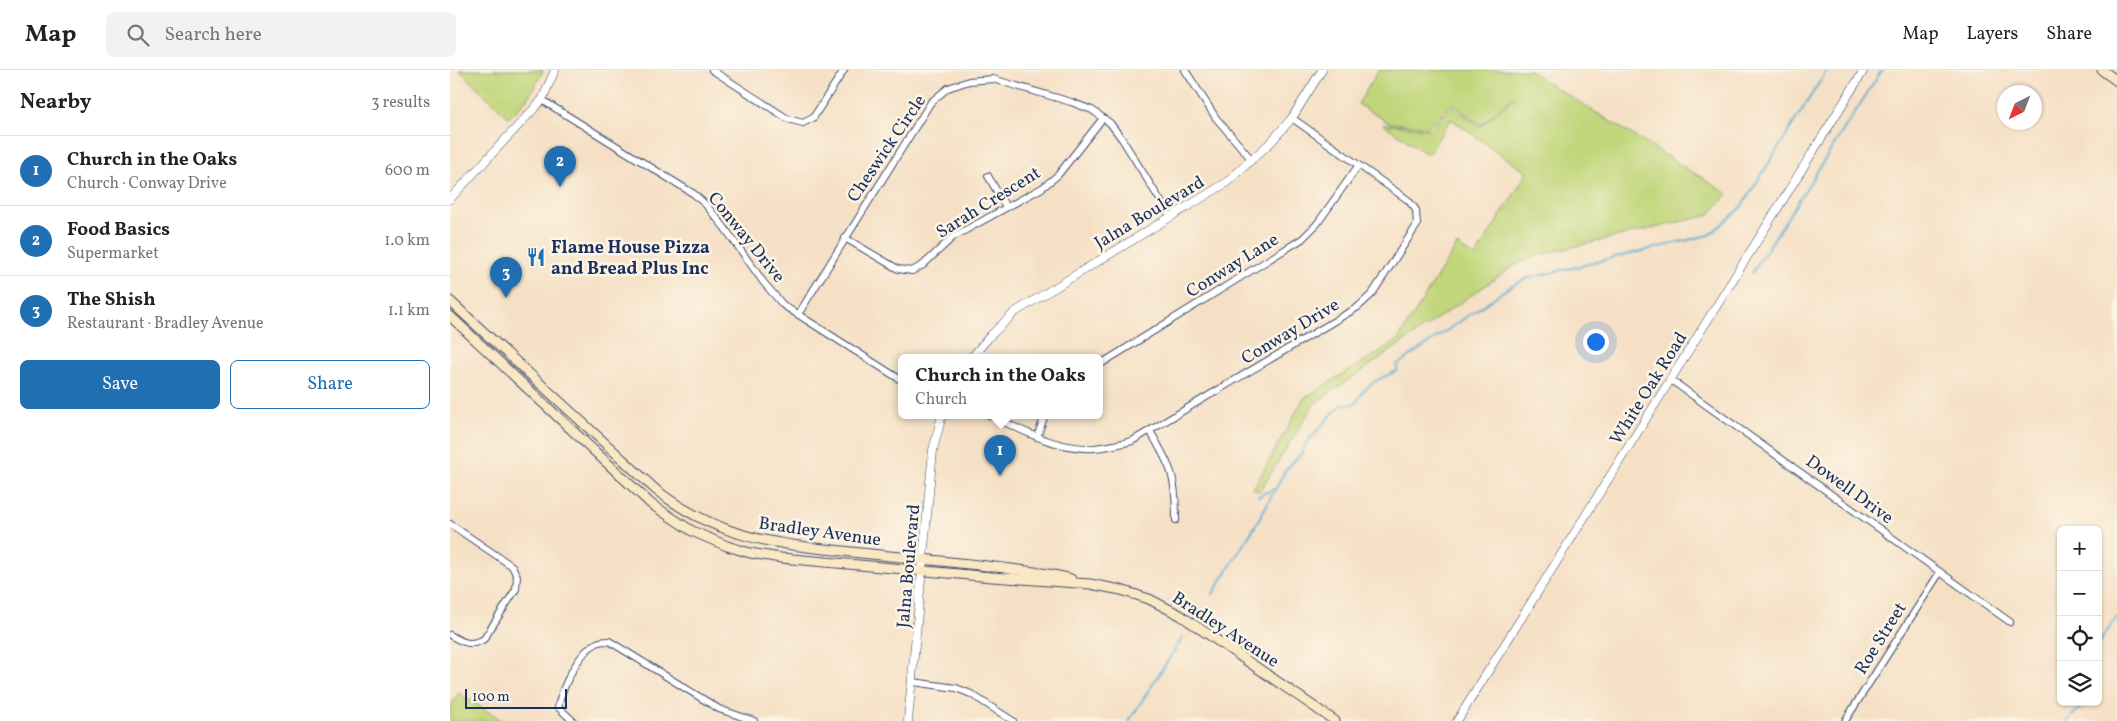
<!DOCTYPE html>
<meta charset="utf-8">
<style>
:root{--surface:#fff;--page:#f2f2f2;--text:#222;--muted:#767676;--line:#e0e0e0;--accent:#1f6fb2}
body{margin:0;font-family:Vollkorn,serif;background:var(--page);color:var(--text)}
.controls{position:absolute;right:15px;bottom:15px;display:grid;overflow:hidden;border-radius:8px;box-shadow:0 1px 4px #0004}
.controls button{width:45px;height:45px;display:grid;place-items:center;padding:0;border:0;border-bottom:1px solid var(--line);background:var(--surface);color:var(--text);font:25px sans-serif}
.compass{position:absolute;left:1547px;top:15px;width:45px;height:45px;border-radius:50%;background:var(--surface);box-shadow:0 1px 4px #0004;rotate:222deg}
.scale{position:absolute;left:15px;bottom:12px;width:102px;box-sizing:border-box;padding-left:5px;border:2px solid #1b2f5e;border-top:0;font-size:14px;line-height:18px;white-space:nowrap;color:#1b2f5e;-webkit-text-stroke:4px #fcf5e5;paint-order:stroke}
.you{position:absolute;left:1145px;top:271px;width:18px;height:18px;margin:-12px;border:4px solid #fff;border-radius:50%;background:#1a73e8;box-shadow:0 0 0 8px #1a73e833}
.badge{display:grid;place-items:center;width:32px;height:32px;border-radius:50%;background:var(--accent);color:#fff;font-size:16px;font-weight:700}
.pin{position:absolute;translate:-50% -41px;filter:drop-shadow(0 1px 2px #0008)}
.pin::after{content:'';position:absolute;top:26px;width:18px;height:15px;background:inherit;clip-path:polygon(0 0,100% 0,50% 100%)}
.popup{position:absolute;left:448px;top:284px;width:205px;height:65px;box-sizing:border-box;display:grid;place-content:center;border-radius:8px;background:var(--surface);filter:drop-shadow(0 1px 4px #0005);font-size:16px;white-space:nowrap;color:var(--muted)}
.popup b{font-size:19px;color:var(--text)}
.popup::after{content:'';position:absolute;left:50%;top:100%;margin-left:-10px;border:10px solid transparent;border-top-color:var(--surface)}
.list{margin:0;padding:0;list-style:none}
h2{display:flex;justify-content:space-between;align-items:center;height:65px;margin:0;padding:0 20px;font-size:21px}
h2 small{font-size:16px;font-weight:400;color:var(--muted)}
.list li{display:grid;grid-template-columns:32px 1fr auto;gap:15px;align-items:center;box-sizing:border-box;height:70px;padding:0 20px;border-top:1px solid var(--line)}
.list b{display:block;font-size:19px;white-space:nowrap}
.list p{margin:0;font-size:16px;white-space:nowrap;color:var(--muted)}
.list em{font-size:16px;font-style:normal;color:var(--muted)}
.actions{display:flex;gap:10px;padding:15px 20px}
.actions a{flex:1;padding:11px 0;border:1px solid var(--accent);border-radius:8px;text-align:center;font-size:18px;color:var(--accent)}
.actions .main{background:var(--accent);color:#fff}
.icon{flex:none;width:28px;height:28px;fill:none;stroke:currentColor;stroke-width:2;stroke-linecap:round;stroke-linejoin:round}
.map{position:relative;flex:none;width:1667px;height:651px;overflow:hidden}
header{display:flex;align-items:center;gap:30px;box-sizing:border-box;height:70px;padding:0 25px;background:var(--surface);border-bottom:1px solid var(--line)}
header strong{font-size:24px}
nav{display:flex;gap:28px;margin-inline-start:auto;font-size:18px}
.search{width:350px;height:45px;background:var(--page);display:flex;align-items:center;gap:12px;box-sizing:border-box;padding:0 18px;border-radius:8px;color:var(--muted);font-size:19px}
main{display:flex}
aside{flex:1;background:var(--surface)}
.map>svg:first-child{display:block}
.green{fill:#c1d67a;stroke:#6e826c}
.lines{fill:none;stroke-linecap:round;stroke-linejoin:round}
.stream{stroke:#56acd3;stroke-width:2}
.minor-casing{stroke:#3c4a6d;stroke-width:8}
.tertiary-casing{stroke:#3c4a6d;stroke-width:9}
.secondary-casing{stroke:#3c4a6d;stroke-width:11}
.minor{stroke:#fff;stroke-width:6}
.tertiary{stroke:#fff;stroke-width:8}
.secondary{stroke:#fae7c3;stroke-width:9}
.labels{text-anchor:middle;stroke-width:5;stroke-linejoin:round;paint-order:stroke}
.street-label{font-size:18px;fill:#1b2f5e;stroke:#fcf5e5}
.poi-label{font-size:18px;font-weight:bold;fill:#1b2f5e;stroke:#fcf5e5;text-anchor:start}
</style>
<header>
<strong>Map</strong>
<div class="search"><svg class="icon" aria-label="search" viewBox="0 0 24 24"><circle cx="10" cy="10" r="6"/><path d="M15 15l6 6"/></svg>Search here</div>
<nav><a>Map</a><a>Layers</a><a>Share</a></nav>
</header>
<main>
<aside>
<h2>Nearby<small>3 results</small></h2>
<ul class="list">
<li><span class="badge">1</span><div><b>Church in the Oaks</b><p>Church · Conway Drive</p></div><em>600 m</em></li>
<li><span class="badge">2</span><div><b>Food Basics</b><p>Supermarket</p></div><em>1.0 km</em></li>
<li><span class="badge">3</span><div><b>The Shish</b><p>Restaurant · Bradley Avenue</p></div><em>1.1 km</em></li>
</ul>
<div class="actions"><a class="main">Save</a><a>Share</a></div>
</aside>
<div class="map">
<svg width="1667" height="651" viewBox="0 0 1667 651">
<rect width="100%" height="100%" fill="#fcf5e5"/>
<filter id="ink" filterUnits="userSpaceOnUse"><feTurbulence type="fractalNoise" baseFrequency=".02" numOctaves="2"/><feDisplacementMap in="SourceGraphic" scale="10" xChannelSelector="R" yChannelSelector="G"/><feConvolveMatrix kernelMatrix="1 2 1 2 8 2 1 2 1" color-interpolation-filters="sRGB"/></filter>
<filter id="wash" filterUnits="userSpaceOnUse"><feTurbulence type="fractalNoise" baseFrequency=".0096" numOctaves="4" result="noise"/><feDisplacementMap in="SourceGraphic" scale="20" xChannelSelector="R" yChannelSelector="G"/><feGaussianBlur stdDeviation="1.12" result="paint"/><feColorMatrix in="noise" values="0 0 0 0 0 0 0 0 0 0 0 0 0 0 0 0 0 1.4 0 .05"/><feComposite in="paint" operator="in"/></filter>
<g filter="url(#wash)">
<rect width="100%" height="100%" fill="#f5e0c5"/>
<g class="green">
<path d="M9,0H93C85,19 74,34 59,48Z"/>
<path d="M929,0H1081L1087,6L1278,124L1259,145L1089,185L1065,195L864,334L810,421L803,419L854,328L947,271L1007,175L1025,187L1077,103L1001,49L978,85L933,54L979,59L1002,36L1030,57L1065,26L1030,55L1002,33L977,57L939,53L908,34Z"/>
<path d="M9,623L53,651H0V636Z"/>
</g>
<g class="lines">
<g class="stream">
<path d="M1302,203L1432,0"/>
<path d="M808,426L824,419"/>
<path d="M762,525L807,453L835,401L851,384L857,372L885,341L894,334L901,335L907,332C914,314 931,308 947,301V295L1058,218L1075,209L1259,165L1290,139L1377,0"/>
<path d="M1648,574L1667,547"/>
<path d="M679,651L733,567"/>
<path d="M1617,651L1637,632"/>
</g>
</g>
</g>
<g filter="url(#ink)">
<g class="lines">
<g class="minor-casing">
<g id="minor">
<path d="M262,0L338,49L353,53L363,48L394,0"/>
<path d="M735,0L766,48L802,90"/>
<path d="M92,30L244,124L256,135L274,157L314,213L333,235L451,310"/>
<path d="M538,106L556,137"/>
<path d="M395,168L448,199L462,201L473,195L503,167L592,118L608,105L653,48"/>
<path d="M349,243L481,32L498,18L519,11L543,9L621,32L642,40L660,53L672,69L720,146"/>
<path d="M649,295L852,169L867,154L908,96"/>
<path d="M1221,310L1560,552"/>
<path d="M539,345C572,360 607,380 644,378C657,377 670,374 682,371L908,237L922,224L967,155L966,140L958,130L842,48"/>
<path d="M700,361C722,398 726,407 726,450"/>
<path d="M587,367L595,345"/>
<path d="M0,454L62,496L67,506L66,519L34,569C21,577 12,572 0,565"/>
<path d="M463,612L506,618L521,624L563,651"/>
<path d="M123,651L108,637C112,618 128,582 147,573C150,571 156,571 159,571L269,639L304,651"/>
<path d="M1395,651L1490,502"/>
</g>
</g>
<g class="tertiary-casing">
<g id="tertiary">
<path d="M0,129L92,30L105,0"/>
<path d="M522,287L540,266L565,242L776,113L821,72L842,48L872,0"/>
<path d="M458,651L483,380L492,345"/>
<path d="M1007,651L1414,0"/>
</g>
</g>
<g class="secondary-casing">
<g id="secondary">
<path d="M1652,0L1667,11"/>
<path d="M0,231L206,420C270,469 324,474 402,482C455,488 508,492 561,499C581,502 601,503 621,509"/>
<path d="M0,246L201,434L242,461L277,476L300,483L331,488L542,507L640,514L671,520L699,529L730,545L885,651"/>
</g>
</g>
<use href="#minor" class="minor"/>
<use href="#tertiary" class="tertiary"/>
<use href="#secondary" class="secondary"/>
</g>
</g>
<defs>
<g id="restaurant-bare" transform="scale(1.5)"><path d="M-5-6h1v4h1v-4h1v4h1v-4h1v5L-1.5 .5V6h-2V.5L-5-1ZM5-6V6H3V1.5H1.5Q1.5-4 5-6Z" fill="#1f6fb2" stroke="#fcf5e5" stroke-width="2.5" paint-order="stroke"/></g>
</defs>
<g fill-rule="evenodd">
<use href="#restaurant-bare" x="86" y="187"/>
</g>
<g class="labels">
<g class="street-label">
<text transform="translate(436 78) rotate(-56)" y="6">Cheswick Circle</text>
<text transform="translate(538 132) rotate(-32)" y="6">Sarah Crescent</text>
<text transform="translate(699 142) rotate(-31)" y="6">Jalna Boulevard</text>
<text transform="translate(297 167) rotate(51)" y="6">Conway Drive</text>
<text transform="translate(782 195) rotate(-32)" y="6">Conway Lane</text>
<text transform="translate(840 261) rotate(-31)" y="6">Conway Drive</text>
<text transform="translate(1198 318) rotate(-58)" y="6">White Oak Road</text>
<text transform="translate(1400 419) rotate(36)" y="6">Dowell Drive</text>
<text transform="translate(370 461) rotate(8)" y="6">Bradley Avenue</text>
<text transform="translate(458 496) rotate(-85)" y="6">Jalna Boulevard</text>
<text transform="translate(776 559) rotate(33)" y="6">Bradley Avenue</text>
<text transform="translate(1430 568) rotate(-58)" y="6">Roe Street</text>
</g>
<g class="poi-label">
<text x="101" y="183">Flame House Pizza<tspan x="101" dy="21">and Bread Plus Inc</tspan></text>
</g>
</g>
</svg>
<div class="controls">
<button>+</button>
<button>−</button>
<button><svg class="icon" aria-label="locate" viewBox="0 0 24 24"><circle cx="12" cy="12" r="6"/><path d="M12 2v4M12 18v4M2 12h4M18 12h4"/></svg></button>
<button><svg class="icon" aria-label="layers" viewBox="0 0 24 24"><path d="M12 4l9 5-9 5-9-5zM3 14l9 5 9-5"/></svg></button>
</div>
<svg class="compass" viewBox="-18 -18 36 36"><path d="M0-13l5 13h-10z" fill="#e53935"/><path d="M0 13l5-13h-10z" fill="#767676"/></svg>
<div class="scale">100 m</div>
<div class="you"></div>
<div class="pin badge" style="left:550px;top:406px">1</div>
<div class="popup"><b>Church in the Oaks</b>Church</div>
<div class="pin badge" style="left:110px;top:117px">2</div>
<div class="pin badge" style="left:56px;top:228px">3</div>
</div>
</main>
